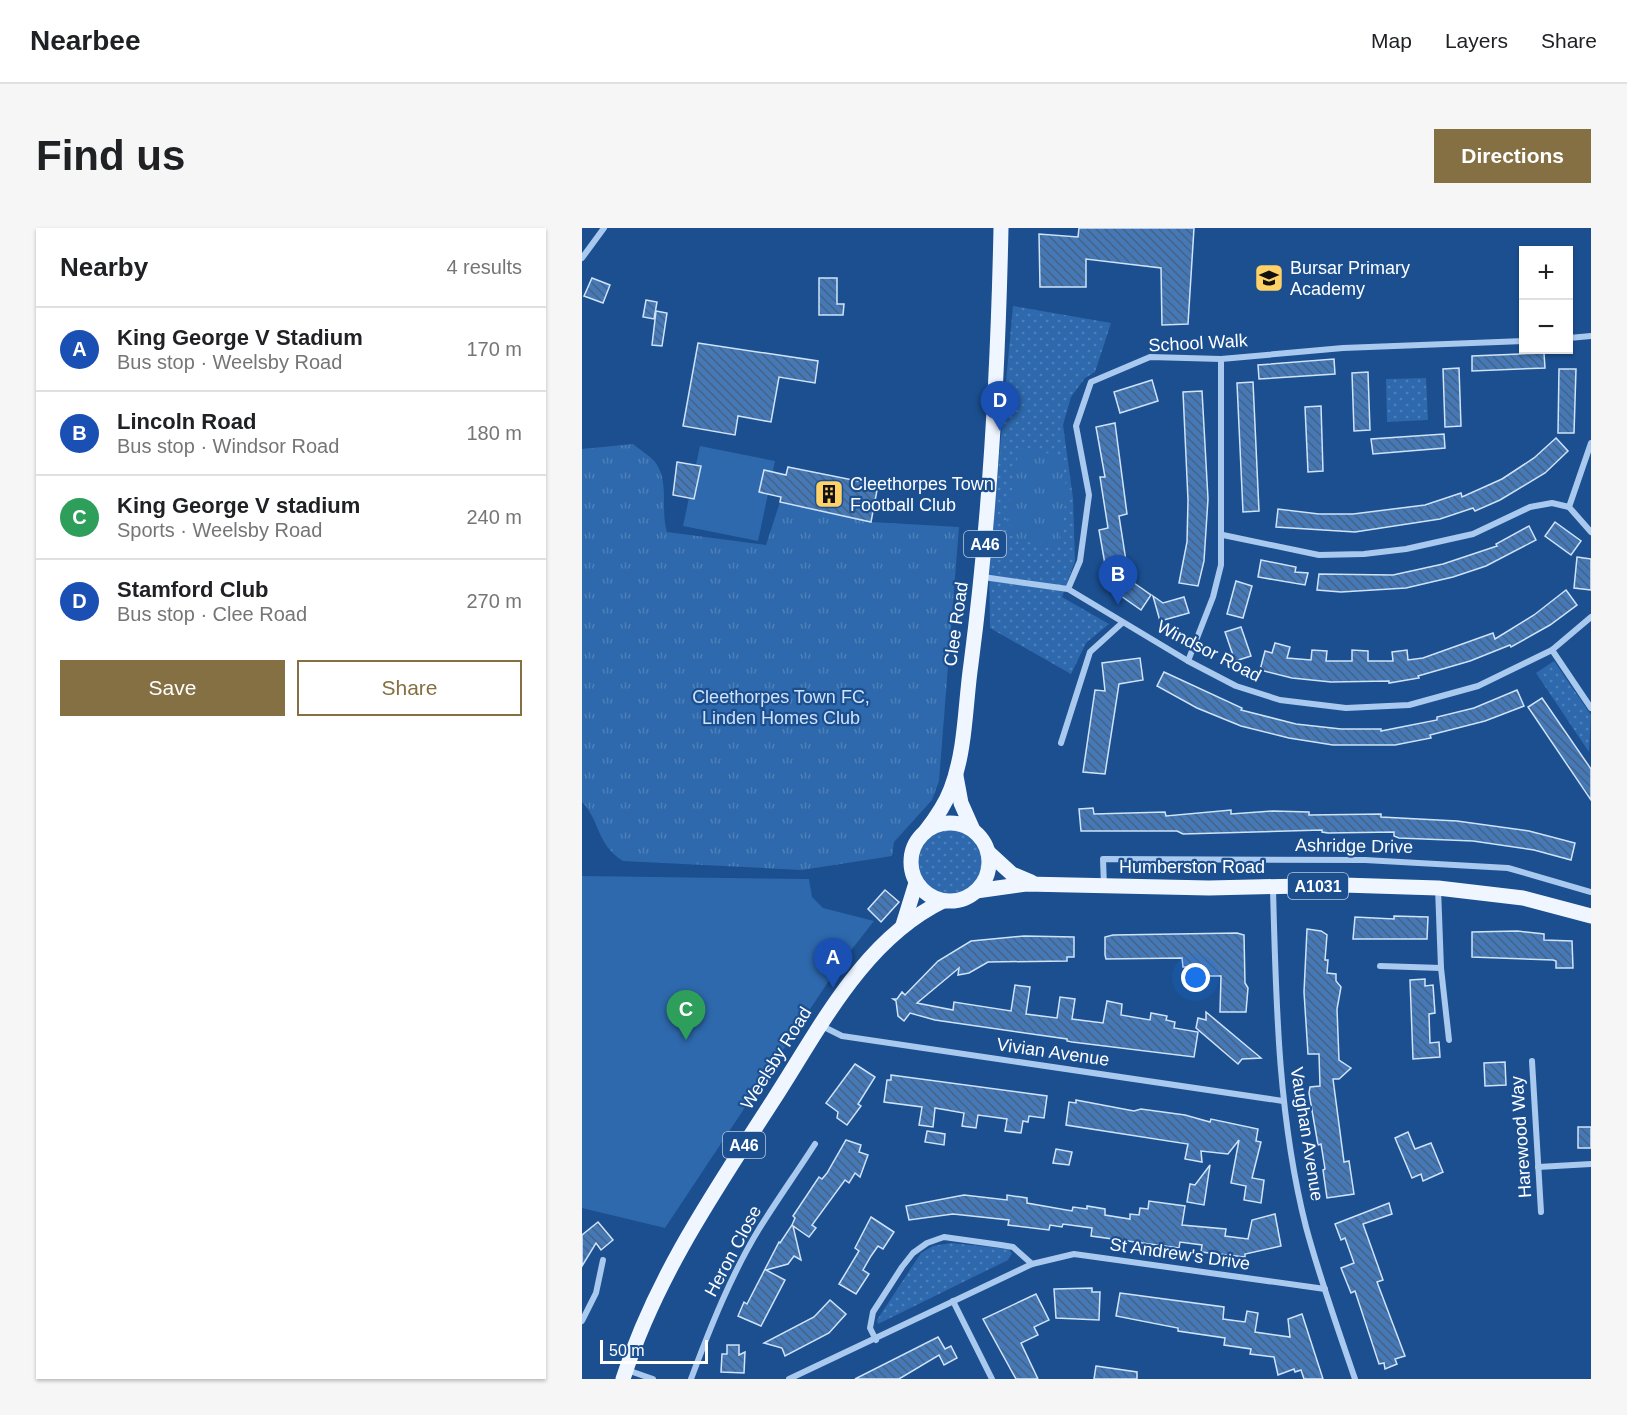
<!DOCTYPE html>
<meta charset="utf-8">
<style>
:root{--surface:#fff;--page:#f6f6f6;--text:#202124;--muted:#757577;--line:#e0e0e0;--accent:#847042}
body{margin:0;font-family:Helvetica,sans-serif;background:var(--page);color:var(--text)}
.controls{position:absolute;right:18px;top:18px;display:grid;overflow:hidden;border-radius:0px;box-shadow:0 2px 4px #0004}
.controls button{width:54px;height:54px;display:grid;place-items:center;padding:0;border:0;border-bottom:2px solid var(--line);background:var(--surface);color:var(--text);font:30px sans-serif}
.scale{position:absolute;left:18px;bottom:15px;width:108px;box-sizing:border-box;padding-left:6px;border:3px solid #fff;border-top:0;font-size:16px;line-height:21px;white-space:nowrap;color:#fff;-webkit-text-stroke:4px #1b4f8f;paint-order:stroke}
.you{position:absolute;left:614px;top:750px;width:21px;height:21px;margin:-15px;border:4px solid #fff;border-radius:50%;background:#1a73e8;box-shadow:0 0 0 9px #1a73e833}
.badge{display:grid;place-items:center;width:39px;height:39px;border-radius:50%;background:var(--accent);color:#fff;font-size:20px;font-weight:700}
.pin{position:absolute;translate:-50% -50px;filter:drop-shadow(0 2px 3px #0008)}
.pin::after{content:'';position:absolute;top:32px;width:21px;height:18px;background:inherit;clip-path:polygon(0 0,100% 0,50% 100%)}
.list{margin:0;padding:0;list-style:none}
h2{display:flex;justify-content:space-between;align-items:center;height:78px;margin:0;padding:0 24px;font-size:26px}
h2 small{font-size:20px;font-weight:400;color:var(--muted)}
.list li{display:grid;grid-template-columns:39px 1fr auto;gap:18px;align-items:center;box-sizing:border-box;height:84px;padding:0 24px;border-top:2px solid var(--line)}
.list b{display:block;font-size:22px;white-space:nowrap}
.list p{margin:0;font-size:20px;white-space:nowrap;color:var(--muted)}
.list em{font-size:20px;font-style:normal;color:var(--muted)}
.actions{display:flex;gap:12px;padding:18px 24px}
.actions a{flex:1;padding:14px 0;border:2px solid var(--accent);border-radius:0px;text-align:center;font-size:21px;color:var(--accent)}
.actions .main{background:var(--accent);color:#fff}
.map{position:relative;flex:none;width:1009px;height:1151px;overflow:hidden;border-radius:0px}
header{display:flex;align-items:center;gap:36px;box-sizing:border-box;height:84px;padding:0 30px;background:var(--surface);border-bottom:2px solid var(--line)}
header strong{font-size:28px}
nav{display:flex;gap:33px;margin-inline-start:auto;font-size:21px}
.intro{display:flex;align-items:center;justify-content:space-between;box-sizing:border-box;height:144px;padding:0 36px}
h1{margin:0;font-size:42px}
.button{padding:15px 27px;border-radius:0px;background:var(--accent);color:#fff;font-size:21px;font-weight:700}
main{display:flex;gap:36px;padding:0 36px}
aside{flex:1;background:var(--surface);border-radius:0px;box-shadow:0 2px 4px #0004}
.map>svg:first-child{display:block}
.grass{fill:url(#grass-dots)}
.park{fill:url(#park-tufts)}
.pitch{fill:#2e69ad}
.building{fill:url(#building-back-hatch);stroke:#cfe3fa;stroke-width:1.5}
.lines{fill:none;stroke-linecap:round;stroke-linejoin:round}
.street{stroke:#a9c9ee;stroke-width:6}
.primary{stroke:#f0f6ff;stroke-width:15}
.labels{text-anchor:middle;stroke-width:4.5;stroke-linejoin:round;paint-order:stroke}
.shield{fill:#1b4f8f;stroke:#bbcadd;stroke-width:1.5}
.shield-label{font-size:16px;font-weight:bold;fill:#fff}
.poi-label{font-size:18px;fill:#fff;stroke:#1b4f8f;text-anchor:start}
.street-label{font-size:18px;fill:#fff;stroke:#1b4f8f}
.park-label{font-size:18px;fill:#cfe3fa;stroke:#1b4f8f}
</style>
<header>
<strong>Nearbee</strong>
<nav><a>Map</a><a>Layers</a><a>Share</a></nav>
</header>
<div class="intro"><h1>Find us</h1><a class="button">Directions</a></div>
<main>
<aside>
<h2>Nearby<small>4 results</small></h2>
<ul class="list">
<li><span class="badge" style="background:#1a4fb4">A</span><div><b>King George V Stadium</b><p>Bus stop · Weelsby Road</p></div><em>170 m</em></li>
<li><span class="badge" style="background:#1a4fb4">B</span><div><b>Lincoln Road</b><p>Bus stop · Windsor Road</p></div><em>180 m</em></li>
<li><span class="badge" style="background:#2e9e5b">C</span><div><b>King George V stadium</b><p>Sports · Weelsby Road</p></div><em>240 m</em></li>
<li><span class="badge" style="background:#1a4fb4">D</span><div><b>Stamford Club</b><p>Bus stop · Clee Road</p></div><em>270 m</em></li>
</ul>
<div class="actions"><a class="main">Save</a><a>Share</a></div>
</aside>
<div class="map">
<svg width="1009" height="1151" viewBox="0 0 1009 1151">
<defs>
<pattern id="grass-dots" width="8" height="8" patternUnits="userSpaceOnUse" patternTransform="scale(1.5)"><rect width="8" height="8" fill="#2e69ad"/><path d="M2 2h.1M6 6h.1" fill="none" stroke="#4d80b9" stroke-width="1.8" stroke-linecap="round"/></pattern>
<pattern id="park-tufts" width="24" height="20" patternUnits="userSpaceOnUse" patternTransform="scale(1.5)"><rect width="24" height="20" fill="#2e69ad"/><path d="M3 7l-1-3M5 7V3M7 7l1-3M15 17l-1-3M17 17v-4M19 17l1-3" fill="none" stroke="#4d80b9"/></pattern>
<pattern id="building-back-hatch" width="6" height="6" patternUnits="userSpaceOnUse" patternTransform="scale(1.5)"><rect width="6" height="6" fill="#4478b7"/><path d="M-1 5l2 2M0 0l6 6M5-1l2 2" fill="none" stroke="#486282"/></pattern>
</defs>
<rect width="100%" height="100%" fill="#1b4f8f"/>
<g class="grass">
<path d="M431,78L529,95L513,144L503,150L489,169L481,197L491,270L493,333L480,369L527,396L504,415L489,446L408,400L407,340Z"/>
<path d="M844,150L846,192L805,194L804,151Z"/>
<path d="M972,433L1009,487L1007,524L954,445Z"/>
<circle cx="368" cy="634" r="32"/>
<path d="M369,1015L426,1021L430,1025L426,1032L296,1096L295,1092L339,1025L351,1018Z"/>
</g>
<g class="park">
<path d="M51,216C58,222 67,227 73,234C88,253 78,282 85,304L184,317L198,274L289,294L377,299L357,553L350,572L312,614L310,628L220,642L41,633C14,616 18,592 0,574V221Z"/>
<path d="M437,220L479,228L485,264L476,318L437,313L425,292Z"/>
</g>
<g class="pitch">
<path d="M118,218L193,233L176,313L101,298Z"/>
<path d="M0,648L227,651L230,669L241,680L292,693L256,739L83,1000L0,980Z"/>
</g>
<g class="building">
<path d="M497,0H612L606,96L580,97L579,40L504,31V59H458L457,6L496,9Z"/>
<path d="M10,50L28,57L21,75L2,68Z"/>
<path d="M237,50H255V76H262L261,87H237Z"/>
<path d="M64,72L75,74L72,91L61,89Z"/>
<path d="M74,83L85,85L80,118L70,117Z"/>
<path d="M116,115L236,133L233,155L197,149L189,194L156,188L153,207L101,198Z"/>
<path d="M962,125L963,140L890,143V128Z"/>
<path d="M752,131L753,146L677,151L676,137Z"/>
<path d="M877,140L879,198L863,199L861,141Z"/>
<path d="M977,141H994L992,205H976Z"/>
<path d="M786,144L788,202L772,203L770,145Z"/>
<path d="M570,152L576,173L538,185L532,164Z"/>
<path d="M671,154L677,283L661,284L655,155Z"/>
<path d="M620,163L626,271L622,333L616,358L597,355L605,314L606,272L601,164Z"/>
<path d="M739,178L741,243L726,244L723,179Z"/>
<path d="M533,195L545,286L537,288L545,339L524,342L517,302L526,300L518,249H523L514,199Z"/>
<path d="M862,206L863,220L791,226L789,211Z"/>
<path d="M974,210L986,223L963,245L918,272L893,283L891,280L858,291L773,304L694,299L696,281L737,286H771L843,277L879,265L880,269L920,251L952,230Z"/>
<path d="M95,234L119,238L112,271L91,267Z"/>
<path d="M206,239L296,257L289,294L198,274L199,269L177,264L182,242L204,247Z"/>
<path d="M973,294L999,313L989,327L963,308Z"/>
<path d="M947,298L954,312L904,338L871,349L824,360L759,364L735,362L737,346L811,347L861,336L915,318L914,316Z"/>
<path d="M995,329L1009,331V362L992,360Z"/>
<path d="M679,332L714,339L713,344L726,345L723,357L676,349Z"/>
<path d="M542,348L569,367L559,382L532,363Z"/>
<path d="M654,353L670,358L661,390L645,386Z"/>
<path d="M984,362L995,377L968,397L929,419L928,417L888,433L836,448L837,450L807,455V453L749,454L710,450L678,442L683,423L690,425L693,415L708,419L705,430L729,432L730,422L745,423L744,433H770V422L786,423V433H811L810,424L825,422L826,432L841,430L911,405L913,411L952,387Z"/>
<path d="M571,368L581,375L602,369L607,385L578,393Z"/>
<path d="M659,399L669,428L653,433L643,404Z"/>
<path d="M558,430L561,452L537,456L523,546L501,544L513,462L523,463L520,435Z"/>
<path d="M582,444L660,480L659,482L714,496L759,501H799V503L855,492V489L892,480L935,462L942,478L903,493L848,507L849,510L813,517H751L707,510L659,498L615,480L575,458Z"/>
<path d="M960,470L1009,541V572L946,479Z"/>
<path d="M511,580L512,586L583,584L584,588L649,582V586L691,583L727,584V587L799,586V589L875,593L947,603L993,615L989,632L952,622L891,613L817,610L812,608V604L746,605L740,604V602L601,606L595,603H499L497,581Z"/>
<path d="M303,662L317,674L299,694L286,681Z"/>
<path d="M812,688L846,689L845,711H771L773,689L812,691Z"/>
<path d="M725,701L739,703L745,707L743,732H746L745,745L754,746V753L759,759L755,781L757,832L769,840L757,851H751L762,934L767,933L772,966L745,970L741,942L743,941L739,916L736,917L727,865L728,859L738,858L737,826H726L722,764Z"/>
<path d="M935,703L962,706V712L990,713L991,740H974V733L971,732L890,729V704Z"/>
<path d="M655,705L662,707L663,755L666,760L664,784H638L639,748H624V744H617V739H601L600,730L524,731L523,727V709L531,707Z"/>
<path d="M442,708L492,709V729H485V733L406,734L387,745L376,747L377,740L335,775L371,782L372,774L429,783L433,757L448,759L444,786L475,790L478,769L493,771L490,791L521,795L525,773L540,776L539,787L568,792L569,785L585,788L584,792L593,794L592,800L616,804L612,829L490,814L485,813V811L353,792L328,785L322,793L316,788L314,773L311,771H315L320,764L323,767L356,733L389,713Z"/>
<path d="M843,751V758L851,757L853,785L847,786L848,815L857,814L858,829L831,831L828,752Z"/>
<path d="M624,784L679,830L660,831L656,836L614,800L616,790L624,792Z"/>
<path d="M923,834L924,857L903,858L902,835Z"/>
<path d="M273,836L293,849L276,876L279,878L265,897L255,890L256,884L244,875Z"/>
<path d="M309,847L465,868L462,890L447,888L446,894L441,893L439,905L423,903L425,891L396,887L394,900L380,898L382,885L353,880L351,899L337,897L340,879L302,874L305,852H309Z"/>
<path d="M494,872L552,883L559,881L603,887L628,894L629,891L676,901L674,913L679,914L670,950L682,952L679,975L662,972L664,958L649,955L657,912L646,926L619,923L620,934L603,931L606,916L484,897L487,874L494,875Z"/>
<rect x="996" y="899" width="13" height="21"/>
<path d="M345,903L363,906L362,917L343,914Z"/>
<path d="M826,904L833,921L849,915L861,944L841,953L839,946L830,950L813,910Z"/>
<path d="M264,912L279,917L277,924L286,927L278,949L273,945L267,955L263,952L230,997L234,1000L227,1009L211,998L219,1032L212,1028L206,1036L184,1042L203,1052L179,1098L156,1088L162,1074L165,1076L197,1014L198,1015L210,997L213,990L211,988L237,949L240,951L245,945Z"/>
<path d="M474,921L490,924L487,937L471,935Z"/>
<path d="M628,937L622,977L605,974L608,956L613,957Z"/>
<path d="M382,967L425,972V967L445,970V975L490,983L491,979L505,981V978L523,981V987L548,991V986L557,987L558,980L566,981L567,973L603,978L600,997L644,1001L643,1008L666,1011L670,992L693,986L699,1018L663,1026V1029L619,1024L620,1017L598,1014L597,1020L509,1008L510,1000L481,996L480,999L468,997L467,1002L426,997L427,992L371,986L327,992L324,978Z"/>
<path d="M807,975L810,986L781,996L801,1052L795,1054L823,1128L813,1131L815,1136L803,1141L802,1135L797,1136L773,1063L769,1065L759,1040L772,1035L763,1010L759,1012L753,996Z"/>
<path d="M289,989L312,1004L301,1021L296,1018L289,1028L281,1042L287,1046L274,1066L257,1056L277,1023L273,1020Z"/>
<path d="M16,994L31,1012L19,1022L14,1015L0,1038V1007Z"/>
<path d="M510,1060V1064H518L517,1092L474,1090L472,1061Z"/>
<path d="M538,1065L642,1079L641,1091L663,1094L665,1083L676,1085L673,1104L708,1109L706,1091L720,1086L741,1151H722L719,1142L713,1144L712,1141L696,1147L692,1129L668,1126L669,1121L642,1117L643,1110L596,1103V1100L534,1088Z"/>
<path d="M454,1066L467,1092L452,1099L456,1107L439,1115L456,1151H434L401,1091Z"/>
<path d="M248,1072L264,1086L247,1105L203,1128L200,1120L182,1115L232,1089Z"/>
<path d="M356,1109L363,1121L369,1118L375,1130L362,1137L357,1127L317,1151H273Z"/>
<path d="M145,1117H157V1127L163,1124L162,1145L139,1144L140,1126H145Z"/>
<path d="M514,1138L555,1144V1151H512Z"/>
</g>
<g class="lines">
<g class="street">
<path d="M0,30L22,0"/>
<path d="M987,110L1009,108"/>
<path d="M1009,215L987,279L1009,304"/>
<path d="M641,307L737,327L782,326L824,321L891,306L948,279L970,275L987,279"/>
<path d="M401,349L486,361L606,433L654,458L698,472L764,480L827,477L896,458L970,422L1009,389"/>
<path d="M486,361L498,333L507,267L494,198L509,154L568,129L639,131L761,120L942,113"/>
<path d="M970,422L1009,480"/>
<path d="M606,433L631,369L639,337V131"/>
<path d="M479,515L508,424L540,395"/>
<path d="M522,658L521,631L783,632L926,640L1009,664"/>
<path d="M856,660L859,740L867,812"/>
<path d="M691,661C694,774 696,889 724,999C738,1051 756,1101 773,1151"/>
<path d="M798,738L859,740"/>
<path d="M238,797L260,808L701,873"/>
<path d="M950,833L959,984"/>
<path d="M956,939L1009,936"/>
<path d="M371,1073L410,1151"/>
<path d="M0,1093L14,1065L21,1032"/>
<path d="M294,1112L288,1100L291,1084L320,1039L331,1025L345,1015L362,1009L419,1017L431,1019L450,1036"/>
<path d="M45,1142L71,1151"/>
<path d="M109,1151C128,1100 149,1047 177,1001C195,972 215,944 233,916"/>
<path d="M207,1151L450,1036L492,1026L743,1061"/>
</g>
<g class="primary">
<path d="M374,548L379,575L391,602"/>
<circle cx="368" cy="634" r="39"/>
<path d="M343,604C354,590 363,577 369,561C384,521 383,477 389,436C408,291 416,146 419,0"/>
<path d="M406,624L430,646L449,654"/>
<path d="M394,663L444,656L627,660L761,657L856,660L941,670L1009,688"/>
<path d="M321,697L334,655"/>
<path d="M41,1151C74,1048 134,961 192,871C238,800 281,712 361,673"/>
</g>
</g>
<defs>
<g id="school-square" transform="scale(1.5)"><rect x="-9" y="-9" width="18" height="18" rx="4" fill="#ffd166" stroke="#1b4f8f"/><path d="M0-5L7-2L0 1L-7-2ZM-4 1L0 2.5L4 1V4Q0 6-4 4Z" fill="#111"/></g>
<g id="building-square" transform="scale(1.5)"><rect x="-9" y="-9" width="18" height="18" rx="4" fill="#ffd166" stroke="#1b4f8f"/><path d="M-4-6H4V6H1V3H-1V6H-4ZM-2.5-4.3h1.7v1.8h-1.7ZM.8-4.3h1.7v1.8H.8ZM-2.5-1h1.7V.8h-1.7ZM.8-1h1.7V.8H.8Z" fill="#111"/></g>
</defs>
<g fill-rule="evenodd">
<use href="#school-square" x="687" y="50"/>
<use href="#building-square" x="247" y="266"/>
</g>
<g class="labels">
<g class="shield">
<rect x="382" y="303" width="42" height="26" rx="4.5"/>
<rect x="706" y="645" width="60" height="26" rx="4.5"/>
<rect x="141" y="904" width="42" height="26" rx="4.5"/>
</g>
<g class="shield-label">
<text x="403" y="322">A46</text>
<text x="736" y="664">A1031</text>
<text x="162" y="923">A46</text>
</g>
<g class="poi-label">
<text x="708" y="46">Bursar Primary<tspan x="708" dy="21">Academy</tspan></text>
<text x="268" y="262">Cleethorpes Town<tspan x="268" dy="21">Football Club</tspan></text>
</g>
<g class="street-label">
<text transform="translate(616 115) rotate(-3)" y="6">School Walk</text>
<text transform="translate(374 396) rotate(-82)" y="6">Clee Road</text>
<text transform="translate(627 423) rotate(27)" y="6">Windsor Road</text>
<text transform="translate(772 618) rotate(1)" y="6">Ashridge Drive</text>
<text x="610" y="645">Humberston Road</text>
<text transform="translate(471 824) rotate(8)" y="6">Vivian Avenue</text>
<text transform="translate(194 830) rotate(-58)" y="6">Weelsby Road</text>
<text transform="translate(725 906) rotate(81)" y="6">Vaughan Avenue</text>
<text transform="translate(939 909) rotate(-94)" y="6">Harewood Way</text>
<text transform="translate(151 1023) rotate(-62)" y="6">Heron Close</text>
<text transform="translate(598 1026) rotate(8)" y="6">St Andrew's Drive</text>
</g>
<g class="park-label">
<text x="199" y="475">Cleethorpes Town FC,<tspan x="199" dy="21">Linden Homes Club</tspan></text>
</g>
</g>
</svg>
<div class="controls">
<button>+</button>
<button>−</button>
</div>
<div class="scale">50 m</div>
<div class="you"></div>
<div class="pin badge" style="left:251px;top:760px;background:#1a4fb4">A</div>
<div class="pin badge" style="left:536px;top:377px;background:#1a4fb4">B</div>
<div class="pin badge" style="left:104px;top:812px;background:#2e9e5b">C</div>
<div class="pin badge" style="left:418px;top:203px;background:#1a4fb4">D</div>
</div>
</main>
